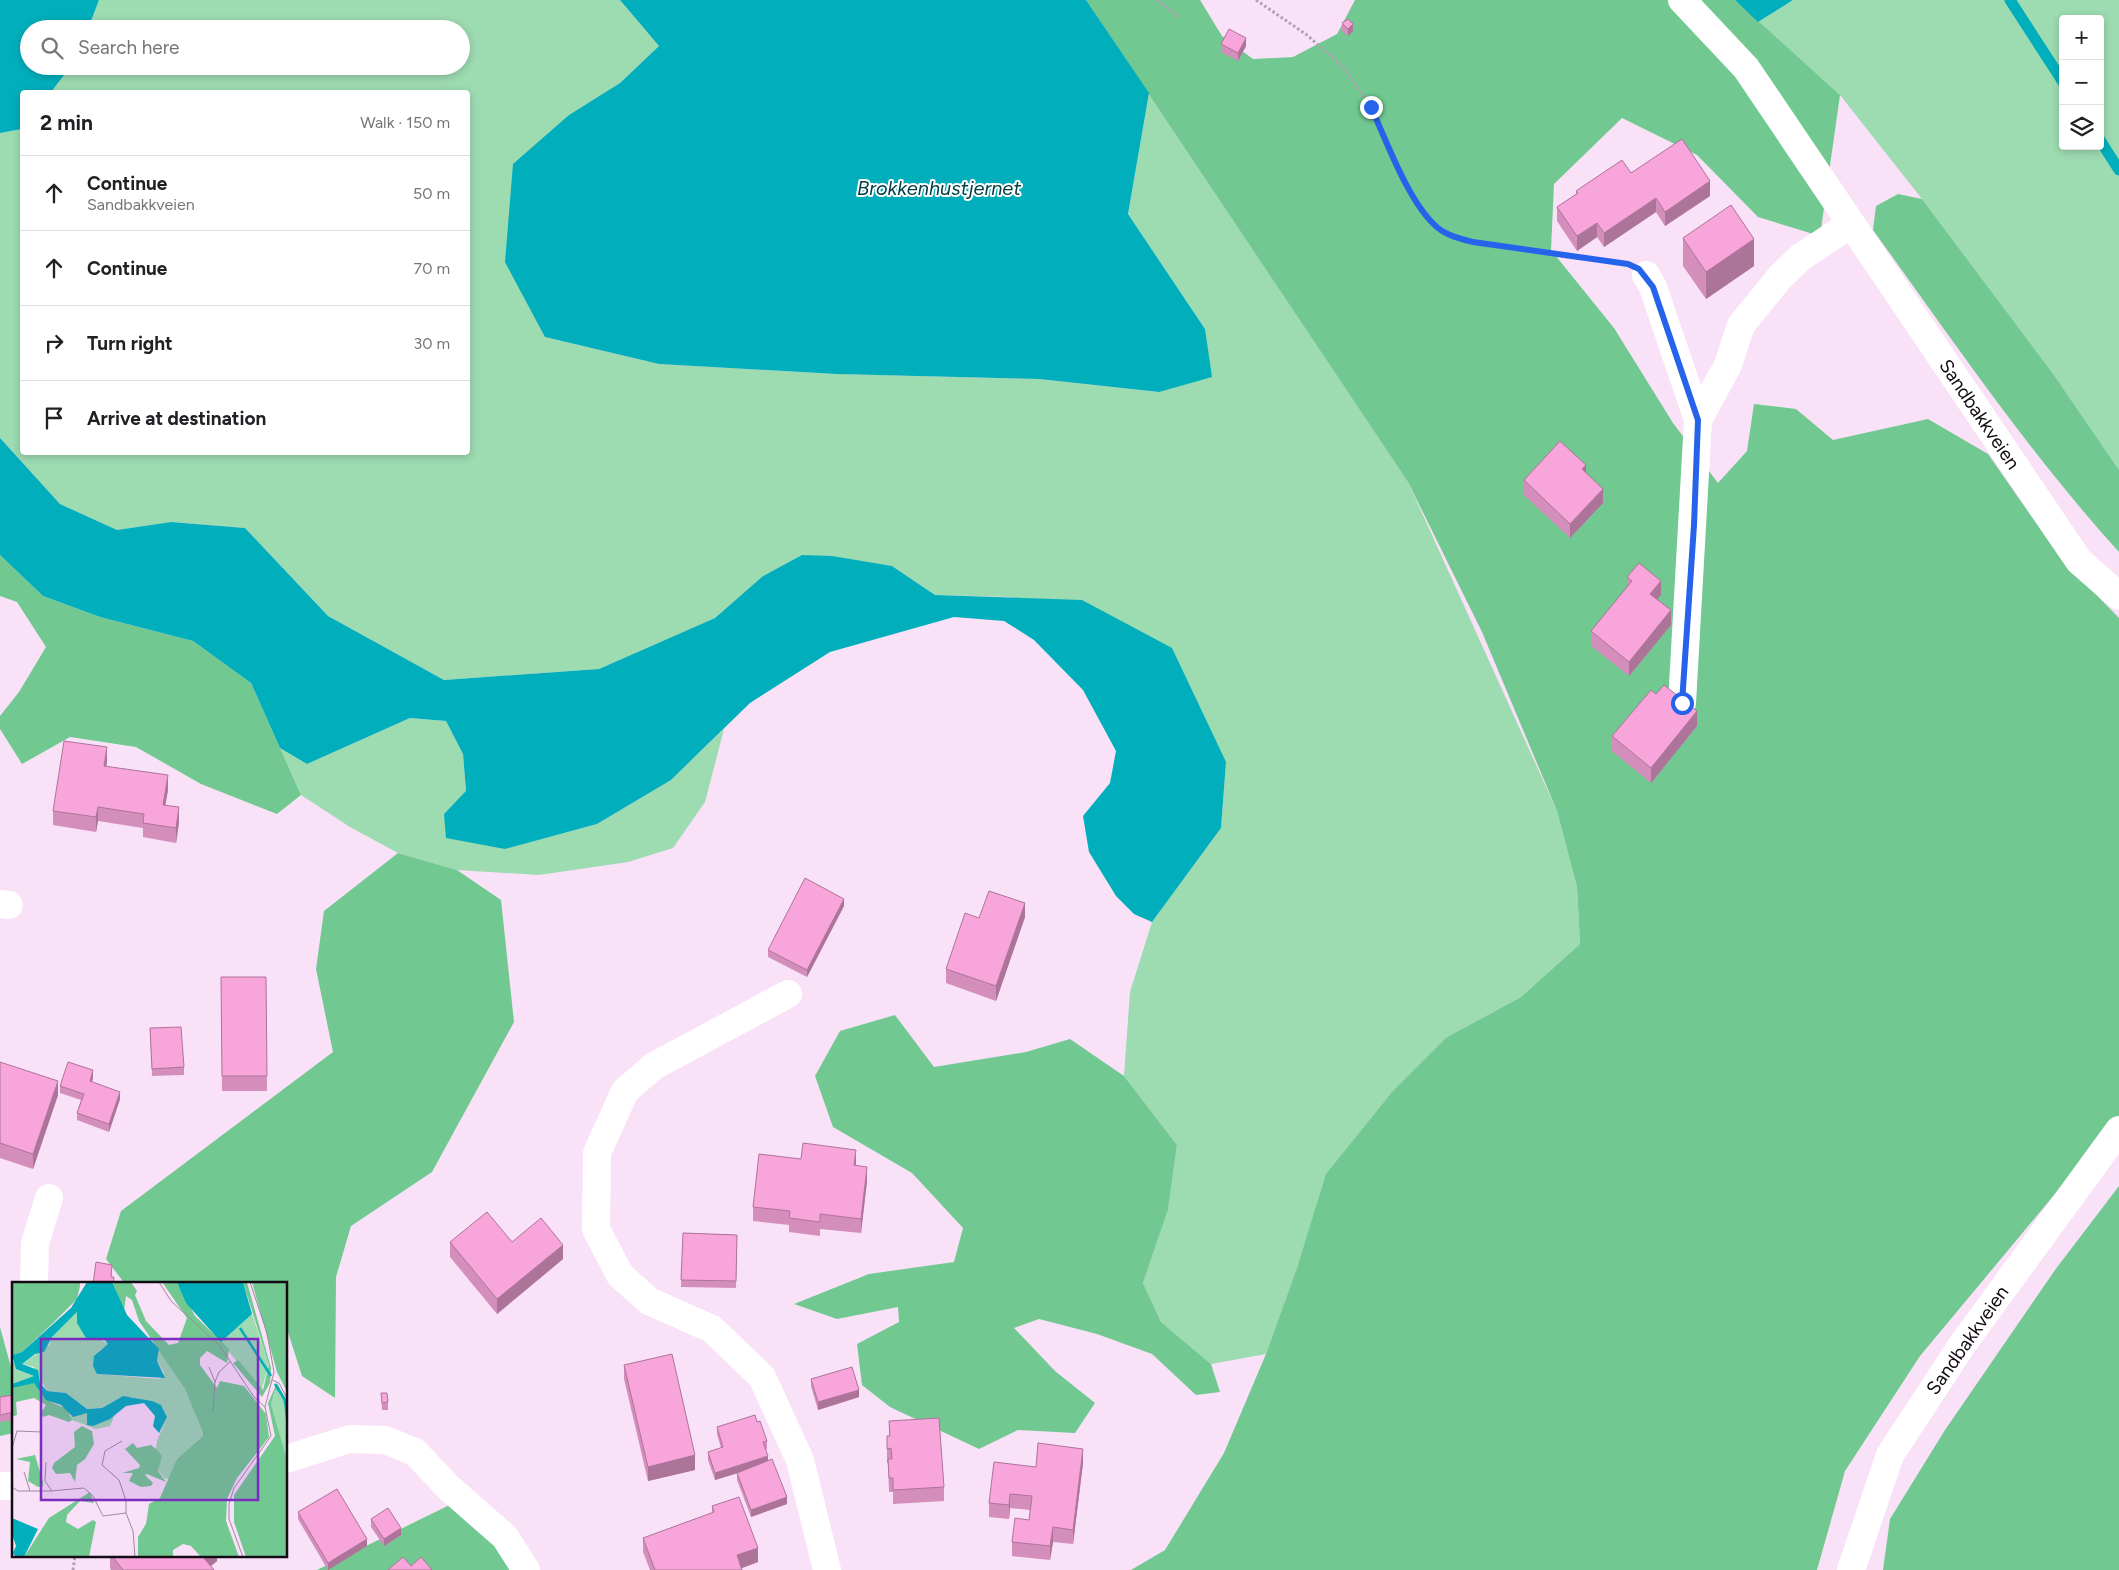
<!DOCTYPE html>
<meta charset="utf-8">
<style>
:root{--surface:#fff;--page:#f2f2f2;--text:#202124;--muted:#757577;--line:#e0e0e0}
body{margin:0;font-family:Figtree,sans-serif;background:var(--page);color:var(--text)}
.controls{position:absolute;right:15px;top:15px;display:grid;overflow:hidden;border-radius:5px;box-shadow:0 2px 8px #0003}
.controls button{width:45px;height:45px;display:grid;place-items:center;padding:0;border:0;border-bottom:1px solid var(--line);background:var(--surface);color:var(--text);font:25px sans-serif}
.stop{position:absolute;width:15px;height:15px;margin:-11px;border:4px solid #2563eb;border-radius:50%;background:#fff}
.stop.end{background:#2563eb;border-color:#fff;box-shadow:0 1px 5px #0008}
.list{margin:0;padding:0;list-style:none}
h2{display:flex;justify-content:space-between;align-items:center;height:65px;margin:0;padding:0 20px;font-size:21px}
h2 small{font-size:16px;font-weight:400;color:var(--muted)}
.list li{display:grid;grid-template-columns:32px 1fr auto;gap:15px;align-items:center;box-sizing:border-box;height:75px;padding:0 20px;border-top:1px solid var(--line)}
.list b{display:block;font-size:19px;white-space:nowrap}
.list p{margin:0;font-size:16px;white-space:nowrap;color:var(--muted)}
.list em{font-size:16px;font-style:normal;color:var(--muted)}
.icon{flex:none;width:28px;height:28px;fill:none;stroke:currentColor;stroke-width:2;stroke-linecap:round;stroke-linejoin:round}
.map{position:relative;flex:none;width:2119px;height:1570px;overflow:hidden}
.search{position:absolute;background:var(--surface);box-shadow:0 2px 8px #0003;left:20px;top:20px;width:450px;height:55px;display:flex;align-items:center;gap:12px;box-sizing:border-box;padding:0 18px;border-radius:28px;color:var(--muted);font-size:19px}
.panel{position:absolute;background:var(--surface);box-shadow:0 2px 8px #0003;left:20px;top:90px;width:450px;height:365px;border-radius:5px}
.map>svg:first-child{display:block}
.green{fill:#9ddbb1;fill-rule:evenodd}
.forest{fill:#71c991}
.water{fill:#01afbc}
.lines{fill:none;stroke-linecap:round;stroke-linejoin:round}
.stream{stroke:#01afbc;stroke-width:11}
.path{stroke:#b19eaf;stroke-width:3;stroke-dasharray:2.5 2.5;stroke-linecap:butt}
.minor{stroke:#fff;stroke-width:28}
.wall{fill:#d48ebc}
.shaded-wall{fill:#ad7499}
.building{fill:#f7a5db;stroke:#ad7499}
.route{stroke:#2563eb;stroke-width:6}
.labels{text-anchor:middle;stroke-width:4;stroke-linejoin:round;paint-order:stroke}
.street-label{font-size:19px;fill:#140c14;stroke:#fff}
.water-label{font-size:20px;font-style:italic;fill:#004045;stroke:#fff}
.inset-river{fill:none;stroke:#01afbc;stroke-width:2.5}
.inset-road{fill:none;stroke:#9d8c9c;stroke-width:1}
.view{fill:#7b2cbf;fill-opacity:0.15;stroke:#7b2cbf;stroke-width:2.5}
.inset-edge{fill:none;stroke:#140c14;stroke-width:2.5}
</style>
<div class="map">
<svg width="2119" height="1570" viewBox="0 0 2119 1570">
<rect width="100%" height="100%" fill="#f9e1f7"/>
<g class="green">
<path d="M99,0H620L659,46L620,83L569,115L545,337L659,364L836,374L1039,379L1158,392L1205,329L1128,214L1149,93L1408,482L1557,811L1577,887L1580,944L1521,997L1447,1037L1298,1265L1266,1354L1211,1364L1161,1322L1143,1283L1168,1210L1177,1145L1124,1076L1130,992L1152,922L1221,828L1226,762L1012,597L935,595L892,566L832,557L802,555L763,576L715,618L599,669L444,680L328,616L245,528L171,522L117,530L60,504L0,438V133L22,129V452H468V92H51L71,66H461V29H88Z"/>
<path d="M1793,0H2119V470L2054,375L1922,199L1840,95L1758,22ZM2063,19H2100V146H2063Z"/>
<path d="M410,718L446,721L463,754L466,792L444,814L505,849L597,824L671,780L724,729L705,802L673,848L628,862L539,875L457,870L398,853L350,827L301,795L280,748L307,764Z"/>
</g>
<g class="forest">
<path d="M1086,0H1200L1222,36L1253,59L1293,57L1337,34L1355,0H1735L1840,95L1820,236L1758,217L1697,155L1622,118L1554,184L1551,250L1614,328L1673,423L1718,483L1747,451L1754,404L1796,409L1833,440L1928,419L1988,454L2061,559L2119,618V1117L1920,1356L1845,1471L1817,1570H1131L1165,1550L1224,1453L1266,1354L1298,1265L1326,1174L1393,1091L1447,1037L1521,997L1580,944L1577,887L1557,811L1482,632L1408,482Z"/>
<path d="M1898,194L1922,199L2054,375L2119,470V552C2028,452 1952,339 1873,230L1876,206Z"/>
<path d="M0,555L43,596L100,617L193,641L251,683L301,795L277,814L201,784L136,747L70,737L22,764L0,729V716L19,692L46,647L17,602L0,596Z"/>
<path d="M398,853L457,870L501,900L514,1022L432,1172L351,1226L336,1277L335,1398L302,1376L286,1326V1284H125L106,1259L121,1211L333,1052L316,969L324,911Z"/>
<path d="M895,1015L934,1067L1026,1052L1070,1039L1124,1076L1177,1145L1168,1210L1143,1283L1161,1322L1211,1364L1220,1392L1196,1395L1152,1354L1097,1334L1039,1319L1014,1328L1055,1371L1095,1403L1075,1433L1018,1430L979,1449L890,1407L862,1385L857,1344L899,1322L898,1307L837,1319L794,1304L869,1274L954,1262L963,1228L912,1173L833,1127L815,1076L840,1031Z"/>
<path d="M2119,1186V1570H1883L1890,1519L1945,1430L2055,1270Z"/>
<path d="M0,1327L14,1378V1433L0,1436Z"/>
<path d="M474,1493L511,1570H317Z"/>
</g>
<g class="water">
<path d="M0,0H99L88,29H29V66H71L51,92H22V129L0,133Z"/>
<path d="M620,0H1086L1149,93L1128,214L1205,329L1212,377L1159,392L1039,379L836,374L659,364L545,337L505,262L513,164L569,115L620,83L659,46Z"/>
<path d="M1735,0H1793L1758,22Z"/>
<path d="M0,438L60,504L117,530L171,522L245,528L328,616L444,680L599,669L715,618L763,576L802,555L832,556L892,566L935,595L1082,600L1172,648L1226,762L1221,828L1152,922L1134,914L1116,896L1089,852L1083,816L1110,783L1116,751L1083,690L1034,640L1004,621L954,617L830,652L750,703L671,780L597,824L505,849L446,838L444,814L466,791L463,754L446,721L410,718L307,764L280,748L251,683L193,641L100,617L43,596L0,555Z"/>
</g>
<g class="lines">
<g class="stream">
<path d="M2010,0L2063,82"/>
<path d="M2100,140L2119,170"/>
</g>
<g class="path">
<path d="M1157,0L1179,17"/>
<path d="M1256,0L1307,35L1344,68L1371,107L1410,190L1425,215L1438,229L1453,237L1473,242L1573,258L1617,262"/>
<path d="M73,1570L75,1556"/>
</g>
<g class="minor">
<path d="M1682,0L1746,68L2079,561L2119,596"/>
<path d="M1646,275L1653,287L1698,420"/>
<path d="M1682,703L1698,420L1728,365L1741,325L1781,276L1801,257L1851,224"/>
<path d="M0,904L9,905"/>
<path d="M788,994L654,1066L625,1091L597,1153L596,1229L620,1275L649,1301L712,1329L762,1377L800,1460L827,1570"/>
<path d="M34,1284L35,1243L49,1198"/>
<path d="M286,1459L350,1439L385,1440L415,1452L448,1487L505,1537L526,1570"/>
<path d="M0,1486H14"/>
<path d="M1851,1570L1890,1455L1962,1345L2119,1130"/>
</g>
</g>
<g class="wall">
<path d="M1342,23L1353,31L1348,36L1342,31Z"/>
<path d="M1221,44L1246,46L1238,61L1221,52Z"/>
<path d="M1631,173L1710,196L1665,226L1656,212L1604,247L1597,237L1577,251L1557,221V207L1576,194V191Z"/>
<path d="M1683,238L1754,266L1706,299L1683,266Z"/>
<path d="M1586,473L1603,503L1570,538L1524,495V480Z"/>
<path d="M1627,577L1661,595L1657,599L1671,625L1629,676L1591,646V631L1627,587Z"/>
<path d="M1697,726L1651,783L1612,751V736Z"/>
<path d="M107,762L106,767L168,790L165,805L179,822L176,843L143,837V828L98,821L96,832L53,825V811Z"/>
<path d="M844,906L807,977L768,957V950Z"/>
<path d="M1025,917L996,1001L946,983V969L979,918Z"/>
<path d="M221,977H266L267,1091H222Z"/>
<path d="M150,1028L184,1067V1075L152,1076Z"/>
<path d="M0,1062L58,1095L33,1169L0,1158Z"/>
<path d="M93,1078L92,1082L120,1099L109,1132L77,1120V1113L81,1100L60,1093V1086Z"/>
<path d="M801,1159L856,1165L867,1181L861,1233L820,1229V1236L789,1232V1225L753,1221V1207Z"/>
<path d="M683,1233L737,1235L736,1288L681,1287Z"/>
<path d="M450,1242H512L563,1259L497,1314L450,1257Z"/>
<path d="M624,1365L695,1470L648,1481L624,1379Z"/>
<path d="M811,1379L859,1397L818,1410L811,1386Z"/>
<path d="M381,1393L388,1402V1410H382Z"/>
<path d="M14,1395V1420L0,1422V1397Z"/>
<path d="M889,1421L944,1487V1501L893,1504V1492H889L888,1463H887V1436H889Z"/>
<path d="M757,1422L767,1441V1449H765L768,1461L787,1504L751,1517L737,1480V1473L715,1480L708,1460V1452L721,1448L717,1434V1427Z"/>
<path d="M1083,1463L1073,1544L1053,1542L1050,1560L1012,1556V1542L1029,1520L1030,1510L1010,1508L1009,1519L989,1517V1503Z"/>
<path d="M712,1506L758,1562L741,1568L742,1570H650L643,1552V1538L712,1513Z"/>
<path d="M298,1512L367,1546L328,1570L298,1519Z"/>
<path d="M371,1519L401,1535L384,1546L371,1527Z"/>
<path d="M110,1556H217V1561L211,1566L214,1570H111L110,1568Z"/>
</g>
<g class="shaded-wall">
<path d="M1353,24V31L1348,36V29Z"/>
<path d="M1246,38V46L1238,61V53Z"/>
<path d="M1710,181V196L1665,226V212Z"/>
<path d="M1656,198V212L1604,247V233Z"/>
<path d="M1597,223V237L1577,251V236Z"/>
<path d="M1754,239V266L1706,299V272Z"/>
<path d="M1586,465V479L1582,469Z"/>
<path d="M1603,489V503L1570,538V524Z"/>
<path d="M1661,581V595L1650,608V594Z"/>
<path d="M1671,610V625L1629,676V662Z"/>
<path d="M1697,711V726L1651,783V768Z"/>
<path d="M107,747V762L104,781V766Z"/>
<path d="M168,775V790L163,819V805Z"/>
<path d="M98,807V821L96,832V817Z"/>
<path d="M179,807V822L176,843V828Z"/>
<path d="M844,899V906L807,977V970Z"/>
<path d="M1025,903V917L996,1001V986Z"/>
<path d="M93,1070V1078L90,1088V1081Z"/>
<path d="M58,1081V1095L33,1169V1154Z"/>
<path d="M120,1092V1099L109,1132V1124Z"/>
<path d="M856,1150V1164L854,1180V1165Z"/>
<path d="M867,1167V1181L861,1233V1219Z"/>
<path d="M563,1245V1259L497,1314V1299Z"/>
<path d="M859,1390V1397L818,1410V1402Z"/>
<path d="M1083,1449V1463L1073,1544V1530Z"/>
<path d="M695,1455V1470L648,1481V1467Z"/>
<path d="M768,1456V1464L715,1480V1473Z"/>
<path d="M1010,1494V1508L1009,1519V1505Z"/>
<path d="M787,1497V1504L751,1517V1510Z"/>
<path d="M1053,1527V1542L1050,1560V1546Z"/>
<path d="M401,1528V1535L384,1546V1539Z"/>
<path d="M367,1539V1546L328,1570V1563Z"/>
<path d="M758,1548V1562L737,1570V1555Z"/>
<path d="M205,1556H217V1561L206,1570L203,1557Z"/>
</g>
<g class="building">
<path d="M1348,19L1353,24L1348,29L1342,23Z"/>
<path d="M1229,29L1246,38L1238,53L1221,44Z"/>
<path d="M1682,139L1710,181L1665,212L1656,198L1604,233L1597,223L1577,236L1557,207L1578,193L1576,191L1622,160L1631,173Z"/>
<path d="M1731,205L1754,239L1706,272L1683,238Z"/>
<path d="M1560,441L1586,465L1582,469L1603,489L1570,524L1524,480Z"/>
<path d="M1639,563L1661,581L1650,594L1671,610L1629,662L1591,631L1632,581L1627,577Z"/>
<path d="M1664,685L1697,711L1651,768L1612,736L1651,690L1656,694Z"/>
<path d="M64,741L107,747L104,766L168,775L163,805L179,807L176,828L143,823L144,814L98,807L96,817L53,811Z"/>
<path d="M805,878L844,899L807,970L768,950Z"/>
<path d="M989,891L1025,903L996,986L946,969L965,913L979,918Z"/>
<path d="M221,977H266L267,1076H222Z"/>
<path d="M181,1027L184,1067L152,1069L150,1028Z"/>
<path d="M0,1062L58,1081L33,1154L0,1143Z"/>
<path d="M68,1062L93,1070L90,1081L120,1092L109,1124L77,1113L84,1094L60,1086Z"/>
<path d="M803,1143L856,1150L854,1165L867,1167L861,1219L820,1214V1222L789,1218L790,1211L753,1207L759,1154L801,1159Z"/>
<path d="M487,1212L512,1242L541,1218L563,1245L497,1299L450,1242Z"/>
<path d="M683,1233L737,1235L736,1281L681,1280Z"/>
<path d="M96,1262L112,1265L111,1277H114L113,1284H93Z"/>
<path d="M672,1354L695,1455L648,1467L624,1365Z"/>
<path d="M852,1367L859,1390L818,1402L811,1379Z"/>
<path d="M381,1393H387L388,1402L382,1403Z"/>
<path d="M14,1395V1412L0,1415V1397Z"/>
<path d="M755,1415L757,1422L760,1421L767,1441L763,1442L768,1456L715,1473L708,1452L723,1447L717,1427Z"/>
<path d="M939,1418L944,1487L893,1490V1478H889L888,1459H892L891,1448L887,1449V1436H890L889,1421Z"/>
<path d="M1038,1443L1083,1449L1073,1530L1053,1527L1050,1546L1012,1542L1015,1518L1029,1520L1032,1496L1010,1494L1009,1505L989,1503L994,1462L1036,1467Z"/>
<path d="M772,1459L787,1497L751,1510L737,1473Z"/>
<path d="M337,1489L367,1539L328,1563L298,1512Z"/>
<path d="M739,1497L758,1548L737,1555L742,1570H655L643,1538L714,1512L712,1506Z"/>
<path d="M388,1508L401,1528L384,1539L371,1519Z"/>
<path d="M112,1556H205L203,1557L214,1570H123Z"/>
<path d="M403,1557L411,1566L421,1557L432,1570H388Z"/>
</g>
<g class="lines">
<path class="route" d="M1371,107C1387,142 1409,204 1438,228C1448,236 1461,239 1473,242L1628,264L1639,269L1653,287L1698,420L1694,525L1682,703"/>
</g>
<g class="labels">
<g class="street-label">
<text transform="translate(1980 414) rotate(56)" y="7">Sandbakkveien</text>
<text transform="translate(1967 1340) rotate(-55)" y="7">Sandbakkveien</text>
</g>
<g class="water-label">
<text x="939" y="195">Brokkenhustjernet</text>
</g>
</g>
<g transform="translate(12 1282)">
<rect width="275" height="275" fill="#f9e1f7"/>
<path d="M65,30L83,55L97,62L87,69L85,92L148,97L152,91L145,79L147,67L173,107L188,140L191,154L165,177L159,196L153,197L146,188L149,174L144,167L145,159L155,135L149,123L120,115L107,116L90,126L75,127L54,111L35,109L22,85L10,82L37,63L40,55ZM240,32L257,83L249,109L209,60ZM0,81H4V87L22,94L0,102ZM263,108L267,109L275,131L274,176L259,122ZM71,131H75L77,138L98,137L103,132L98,144L84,147L60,138L58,134Z" fill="#9ddbb1"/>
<path d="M0,0H68V4L65,17L41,41L10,70L0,73ZM100,0H119L125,9L123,13L134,39L157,63L166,61L175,36L150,0H165L183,34L217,67L215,81L195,69L188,76V83L205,106L208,99L232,104L254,132L257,155L225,196L215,217L214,239L227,275H189L179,264L171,262L161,268V275H126V255L134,242L137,222L148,216L165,177L191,154L190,148L173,107L127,39L120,18L114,14L112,29ZM231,0H235L259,86L258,101L250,115L221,81L226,78L251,108L257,83ZM240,0H275V110L265,90ZM13,100L22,101L39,120L55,127L60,138L57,140L37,133L31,135L29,131L34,123L22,116L4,120L5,133L0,135V106ZM265,101L275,119L273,125L267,109L263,108L259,122L275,178V275H234L222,240V213L263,154L256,121ZM70,144L80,149L82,162L73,177L65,183L63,200L58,191L44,192L40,186L42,181L63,165L62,150ZM121,161L125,166L139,163L144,167L150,174L146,189L154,200L135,192L133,193L141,201L139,204L129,205L117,199L121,191H110L127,186L128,183L113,167ZM23,173L31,200V204L26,205L16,199L18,180L4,177ZM78,210L82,221L68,219L55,233L54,240L66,247L81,238L84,240L77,275H12L37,236Z" fill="#71c991"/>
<path d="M75,0H100L115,33L147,67L145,79L153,96L85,92L81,84L82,74L96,62L92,57L74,56L65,41V30L40,55L32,70L23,72L10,82L26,88L28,101L35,109L54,111L75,127L90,126L111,114L140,119L149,123L155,135L147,151L141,144L143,134L132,121L114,124L98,137L81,144L75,143V131L61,135L49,123L34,118L22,101L0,106V102L22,94L4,87L0,73L10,70L59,26ZM165,0H231L240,32L209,60L174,21ZM0,236L26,247L12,275H4L1,271L4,264L0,252Z" fill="#01afbc"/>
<path class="inset-river" d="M228,46L259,94M263,102L273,118L275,136"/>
<path class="inset-road" d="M147,0L159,19L208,64L242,115L253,125M197,85L203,100M260,98L267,101L275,116M201,129L203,100L207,90L218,80M110,159L93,169L90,183L107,198L114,219V231M0,166L5,149L30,150M34,180L33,199L40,209M12,190L18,209M0,205L6,209H38L72,206L81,214L91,234L114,231L121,249L123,275M231,275L217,237V222L222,206L259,154L253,125L262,90L255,51L238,0"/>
<path class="view" d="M29,57H246V218H29Z"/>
<rect width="275" height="275" class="inset-edge"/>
</g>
</svg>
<div class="controls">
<button>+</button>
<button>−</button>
<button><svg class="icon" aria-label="layers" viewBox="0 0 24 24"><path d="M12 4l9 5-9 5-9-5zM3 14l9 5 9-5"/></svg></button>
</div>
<div class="stop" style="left:1682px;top:703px"></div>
<div class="stop end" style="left:1371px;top:107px"></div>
<div class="search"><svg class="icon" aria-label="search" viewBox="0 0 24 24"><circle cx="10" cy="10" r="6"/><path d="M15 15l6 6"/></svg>Search here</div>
<section class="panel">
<h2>2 min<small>Walk · 150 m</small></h2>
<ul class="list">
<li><svg class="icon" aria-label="ahead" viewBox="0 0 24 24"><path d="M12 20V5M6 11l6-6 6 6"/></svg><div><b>Continue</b><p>Sandbakkveien</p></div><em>50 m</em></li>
<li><svg class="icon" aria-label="ahead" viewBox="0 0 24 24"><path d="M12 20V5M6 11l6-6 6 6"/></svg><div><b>Continue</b></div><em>70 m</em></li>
<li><svg class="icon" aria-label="right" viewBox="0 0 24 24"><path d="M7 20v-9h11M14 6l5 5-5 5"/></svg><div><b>Turn right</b></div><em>30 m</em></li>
<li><svg class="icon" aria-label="arrive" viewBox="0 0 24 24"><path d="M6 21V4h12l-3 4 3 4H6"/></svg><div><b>Arrive at destination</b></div></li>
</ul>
</section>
</div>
